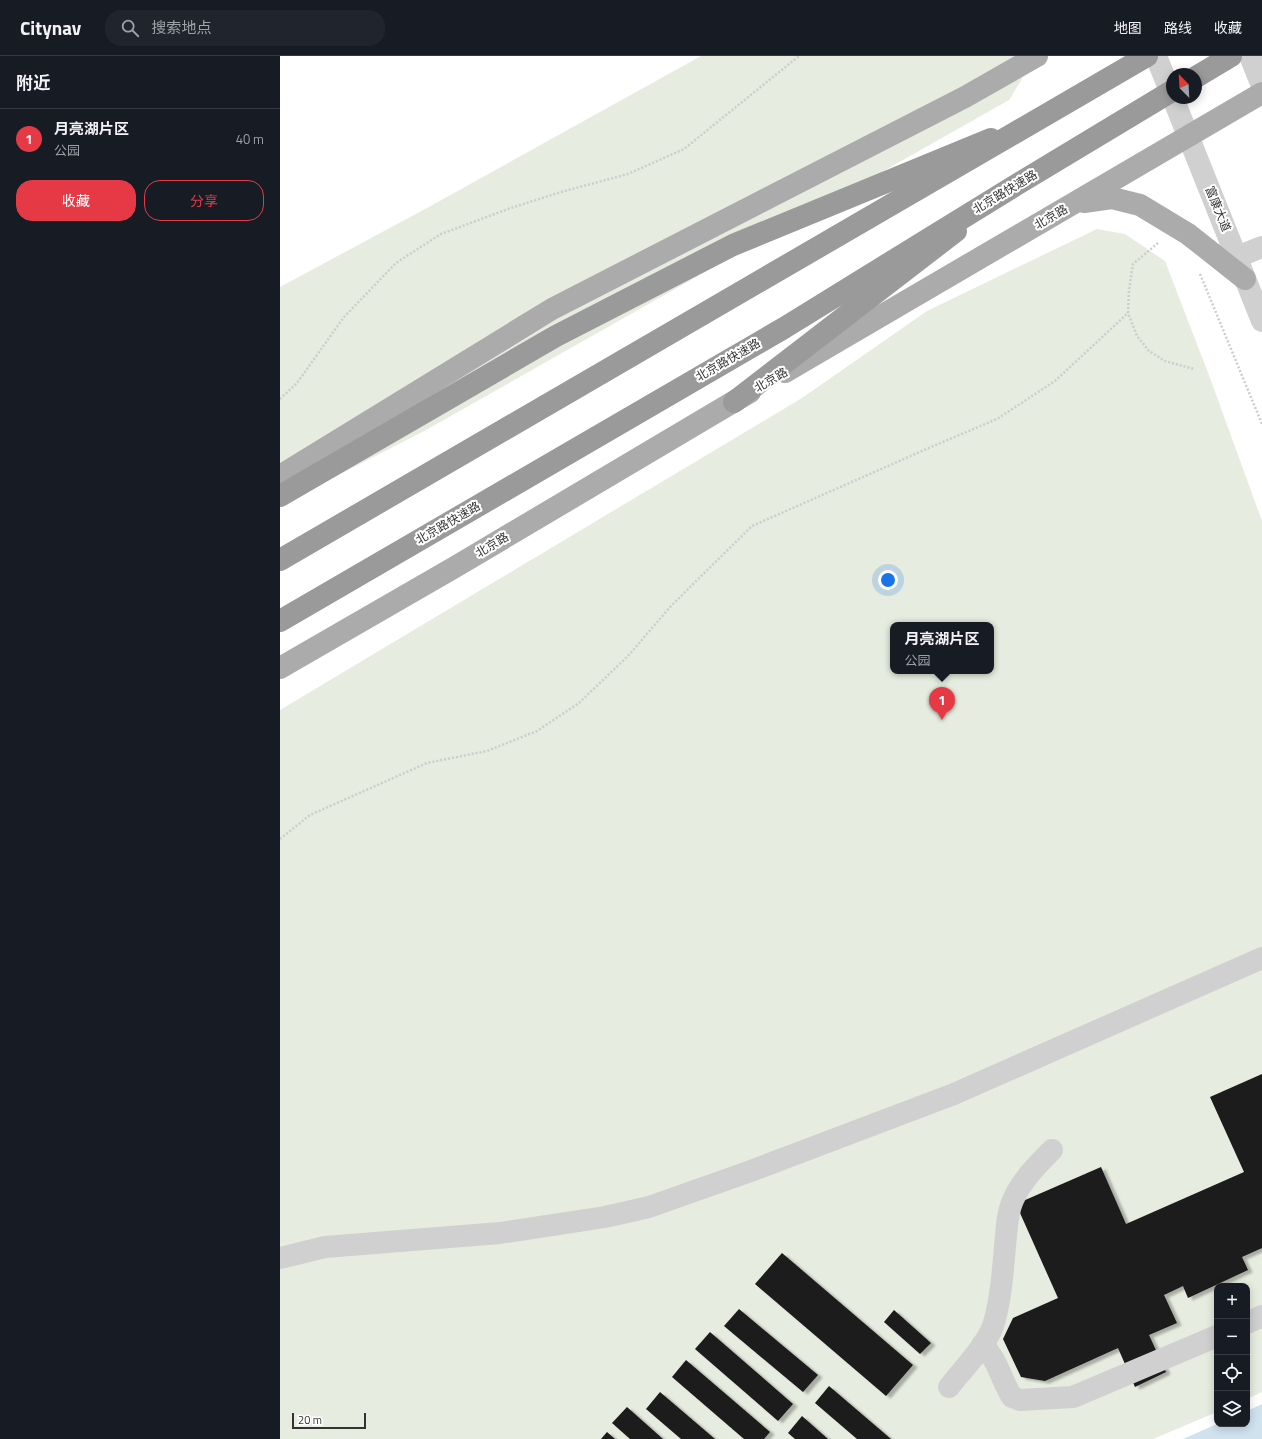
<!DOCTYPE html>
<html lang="zh">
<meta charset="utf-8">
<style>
:root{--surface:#171b24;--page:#20242c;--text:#f1f3f6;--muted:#9ea1a6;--line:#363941;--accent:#e63946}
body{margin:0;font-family:"Titillium Web","Noto Sans SC",sans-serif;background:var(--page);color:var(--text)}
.controls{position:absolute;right:12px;bottom:12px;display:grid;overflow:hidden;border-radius:8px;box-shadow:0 2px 10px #0003}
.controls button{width:36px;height:36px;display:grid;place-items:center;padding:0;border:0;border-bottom:1px solid var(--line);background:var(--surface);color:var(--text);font:20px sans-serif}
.compass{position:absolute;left:886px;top:12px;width:36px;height:36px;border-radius:50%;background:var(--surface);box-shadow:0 2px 10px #0003;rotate:336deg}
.scale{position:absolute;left:12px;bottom:10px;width:74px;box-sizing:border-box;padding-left:4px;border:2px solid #333;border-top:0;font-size:11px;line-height:14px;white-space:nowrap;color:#333;-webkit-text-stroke:3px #fff;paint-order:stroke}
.you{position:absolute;left:608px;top:524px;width:14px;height:14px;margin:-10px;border:3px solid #fff;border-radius:50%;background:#1a73e8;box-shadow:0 0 0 6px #1a73e833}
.badge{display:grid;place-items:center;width:26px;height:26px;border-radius:50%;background:var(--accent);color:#fff;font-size:13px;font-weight:700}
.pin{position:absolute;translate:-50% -33px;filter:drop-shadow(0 1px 2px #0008)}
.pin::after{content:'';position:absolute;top:21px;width:14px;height:12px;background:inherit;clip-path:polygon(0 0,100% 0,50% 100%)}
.popup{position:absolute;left:610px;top:566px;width:104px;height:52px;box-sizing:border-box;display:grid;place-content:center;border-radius:8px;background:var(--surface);filter:drop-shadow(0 1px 3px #0005);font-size:13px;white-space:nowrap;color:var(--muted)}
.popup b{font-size:15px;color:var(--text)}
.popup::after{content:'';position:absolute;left:50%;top:100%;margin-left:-8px;border:8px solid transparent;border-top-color:var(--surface)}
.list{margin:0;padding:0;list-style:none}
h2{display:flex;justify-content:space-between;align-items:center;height:52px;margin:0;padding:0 16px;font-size:17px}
h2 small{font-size:13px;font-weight:400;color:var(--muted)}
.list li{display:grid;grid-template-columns:26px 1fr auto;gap:12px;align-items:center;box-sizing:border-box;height:60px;padding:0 16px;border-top:1px solid var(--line)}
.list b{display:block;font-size:15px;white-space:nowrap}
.list p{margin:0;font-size:13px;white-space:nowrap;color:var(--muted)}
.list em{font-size:13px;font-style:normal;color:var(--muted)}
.actions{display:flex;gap:8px;padding:12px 16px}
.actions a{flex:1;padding:9px 0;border:1px solid var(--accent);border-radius:16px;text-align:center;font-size:14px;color:var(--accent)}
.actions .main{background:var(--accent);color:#fff}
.icon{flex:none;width:22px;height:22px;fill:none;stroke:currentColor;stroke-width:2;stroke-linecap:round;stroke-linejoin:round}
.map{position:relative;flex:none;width:982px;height:1383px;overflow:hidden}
header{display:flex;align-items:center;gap:24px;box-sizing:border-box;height:56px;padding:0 20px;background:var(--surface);border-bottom:1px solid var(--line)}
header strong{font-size:19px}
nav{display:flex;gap:22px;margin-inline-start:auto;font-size:14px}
.search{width:280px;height:36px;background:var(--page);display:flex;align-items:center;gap:10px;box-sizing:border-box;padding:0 14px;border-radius:16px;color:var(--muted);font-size:15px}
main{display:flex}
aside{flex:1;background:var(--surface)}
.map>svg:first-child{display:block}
.green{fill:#e6ecdf;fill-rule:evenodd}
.water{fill:#cfe2ee}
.building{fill:#1a1a1a;filter:url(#shadow)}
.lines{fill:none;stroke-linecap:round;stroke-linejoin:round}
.path{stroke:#cdcdcd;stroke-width:2.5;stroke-dasharray:2 2;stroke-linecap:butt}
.minor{stroke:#d0d0d0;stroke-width:22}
.major{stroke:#ababab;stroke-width:22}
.highway{stroke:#9a9a9a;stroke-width:22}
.highway-bridge{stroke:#9a9a9a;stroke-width:22}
.labels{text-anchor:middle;stroke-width:4;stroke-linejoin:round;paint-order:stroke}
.street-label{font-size:12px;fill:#333;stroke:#fff}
</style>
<header>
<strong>Citynav</strong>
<div class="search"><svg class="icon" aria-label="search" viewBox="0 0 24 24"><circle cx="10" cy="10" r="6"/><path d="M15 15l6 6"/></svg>搜索地点</div>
<nav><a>地图</a><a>路线</a><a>收藏</a></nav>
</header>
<main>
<aside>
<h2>附近<small></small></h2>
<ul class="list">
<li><span class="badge">1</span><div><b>月亮湖片区</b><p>公园</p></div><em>40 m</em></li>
</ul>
<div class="actions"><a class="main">收藏</a><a>分享</a></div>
</aside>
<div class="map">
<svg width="982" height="1383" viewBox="0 0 982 1383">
<defs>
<filter id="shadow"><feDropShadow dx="4.5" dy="2.5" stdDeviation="1" flood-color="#0004"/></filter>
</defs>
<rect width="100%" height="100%" fill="#fff"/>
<g class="green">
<path d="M421,0H756L729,44L146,374L0,449V231L147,152Z"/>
<path d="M817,173L845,178L885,205L930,322L982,465V1336L967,1343V1230H937V1356L873,1383H0V654L522,342L647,255ZM613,569H711V615H613Z"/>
</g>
<path class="water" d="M982,1348V1383H903L937,1368H967V1355Z"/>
<g class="building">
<path d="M982,1018V1192L962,1201L968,1214L908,1242L903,1230L884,1239L897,1267L869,1279L886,1316L855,1331L838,1292L765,1325L741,1321L723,1283L733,1262L778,1242L736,1148L821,1111L846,1168L964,1116L930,1041Z"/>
<path d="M502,1197L633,1309L606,1340L475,1228Z"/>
<path d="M459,1253L538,1319L523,1336L444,1270Z"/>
<path d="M614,1254L651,1287L640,1298L604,1266Z"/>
<path d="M430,1276L513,1348L498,1365L415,1293Z"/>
<path d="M406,1304L490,1376L484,1383H464L392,1321Z"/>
<path d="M549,1330L611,1383H577L535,1347Z"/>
<path d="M380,1336L435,1383H401L366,1353Z"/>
<path d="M347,1351L383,1383H350L332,1367Z"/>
<path d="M522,1360L548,1383H515L508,1377Z"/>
<path d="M327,1376L335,1383H321Z"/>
</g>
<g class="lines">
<g class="path">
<path d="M878,187L853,208L849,234L848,257L857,280L869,295L885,305L914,313"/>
<path d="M920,218L982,368"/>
<path d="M0,343L17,327L64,261L116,207L161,178L228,153L281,136L348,118L404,93L519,0"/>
<path d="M0,783L30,759L147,707L207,695L257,675L299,647L348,600L391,550L472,470L651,391L717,363L775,325L848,257"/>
</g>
<g class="minor">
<path d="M876,0L892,40"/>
<path d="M970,0L982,30"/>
<path d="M893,42L982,265"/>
<path d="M957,201L982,191"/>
<path d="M0,1202L45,1191L220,1177L325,1161L369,1151L468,1116L674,1038L982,902"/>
<path d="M967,1267L982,1260"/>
<path d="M702,1289C718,1303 721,1324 732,1341L740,1344L793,1341L937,1280"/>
<path d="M669,1331C683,1313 705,1291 713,1270C722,1241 723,1209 726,1180C727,1168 728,1155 733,1144C742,1124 757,1109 772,1094"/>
</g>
<g class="major">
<path d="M804,146L832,142L860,149L908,178L965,223"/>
<path d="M505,316L982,37"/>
<path d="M0,420L272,253L685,41L757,0"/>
<path d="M0,612L175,511L470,336"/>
</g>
<g class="highway">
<path d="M916,21L951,0"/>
<path d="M454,346L676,175"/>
<path d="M0,440L276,280L453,189L711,83"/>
</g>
<g class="highway-bridge">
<path d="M0,504L867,0"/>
<path d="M0,565L504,272L736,129L892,35"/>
</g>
</g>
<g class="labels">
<g class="street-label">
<text transform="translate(725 136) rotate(-31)" y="4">北京路快速路</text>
<text transform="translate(938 153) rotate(68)" y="4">富康大道</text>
<text transform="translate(771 161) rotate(-30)" y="4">北京路</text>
<text transform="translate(448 304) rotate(-30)" y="4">北京路快速路</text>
<text transform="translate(491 324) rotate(-30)" y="4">北京路</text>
<text transform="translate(168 467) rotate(-30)" y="4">北京路快速路</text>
<text transform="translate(212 489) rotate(-31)" y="4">北京路</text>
</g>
</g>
</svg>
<div class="controls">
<button>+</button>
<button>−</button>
<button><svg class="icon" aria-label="locate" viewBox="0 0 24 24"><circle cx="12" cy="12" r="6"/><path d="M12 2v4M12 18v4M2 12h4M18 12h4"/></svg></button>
<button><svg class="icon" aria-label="layers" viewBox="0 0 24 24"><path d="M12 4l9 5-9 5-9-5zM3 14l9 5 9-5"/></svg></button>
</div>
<svg class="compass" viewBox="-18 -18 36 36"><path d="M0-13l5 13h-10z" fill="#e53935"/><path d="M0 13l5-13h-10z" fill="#9ea1a6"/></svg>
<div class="scale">20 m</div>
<div class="you"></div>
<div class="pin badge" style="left:662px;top:664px">1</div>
<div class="popup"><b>月亮湖片区</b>公园</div>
</div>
</main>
